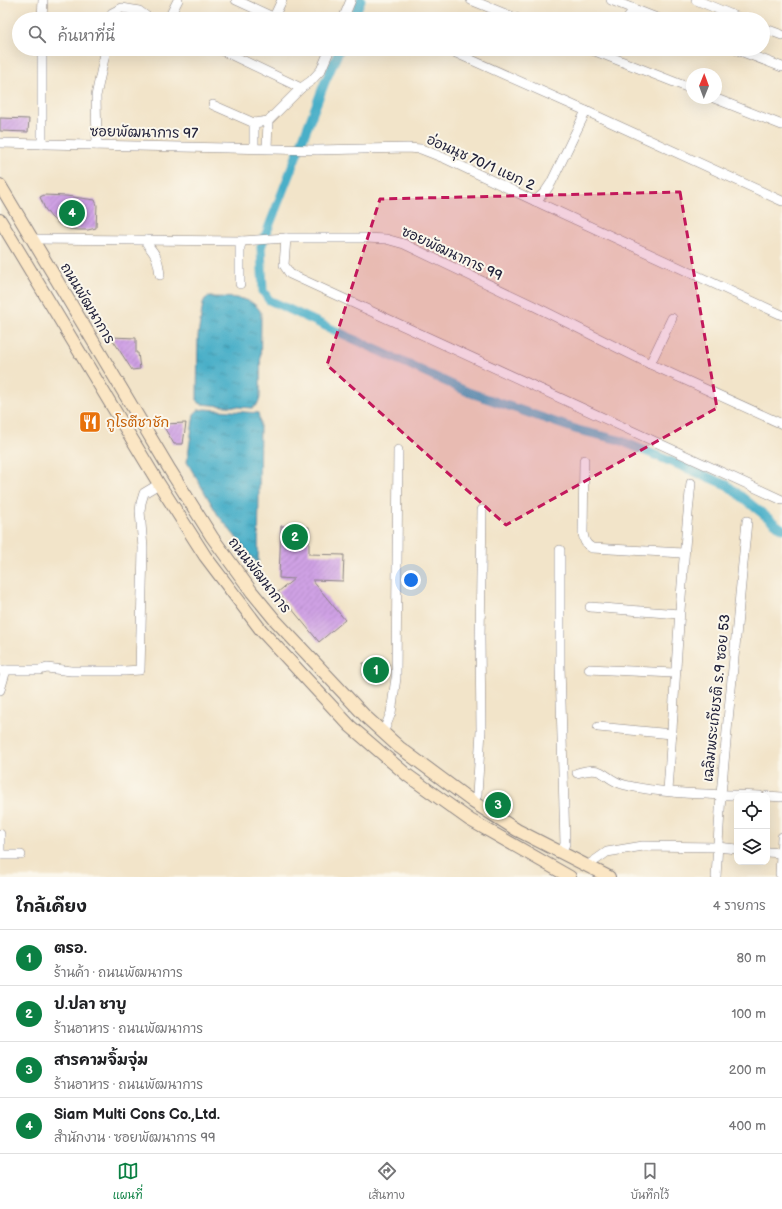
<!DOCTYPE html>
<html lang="th">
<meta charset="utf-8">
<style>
:root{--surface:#fff;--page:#f6f6f6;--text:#202124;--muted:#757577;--line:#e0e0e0;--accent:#0b8043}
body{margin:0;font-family:"Balsamiq Sans","Playpen Sans Thai",sans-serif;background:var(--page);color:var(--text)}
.controls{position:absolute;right:12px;bottom:12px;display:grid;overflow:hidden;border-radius:8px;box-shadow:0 4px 16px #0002}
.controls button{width:36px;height:36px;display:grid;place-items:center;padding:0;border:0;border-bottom:1px solid var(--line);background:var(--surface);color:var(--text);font:20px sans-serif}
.compass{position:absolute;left:686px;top:68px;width:36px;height:36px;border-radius:50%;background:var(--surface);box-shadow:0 4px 16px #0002;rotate:1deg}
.you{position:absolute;left:411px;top:580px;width:14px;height:14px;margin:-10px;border:3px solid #fff;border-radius:50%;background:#1a73e8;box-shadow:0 0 0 6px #1a73e833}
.badge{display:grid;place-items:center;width:26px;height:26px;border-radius:50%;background:var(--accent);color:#fff;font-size:13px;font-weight:700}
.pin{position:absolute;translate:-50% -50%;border:2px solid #fff;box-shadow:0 1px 4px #0006}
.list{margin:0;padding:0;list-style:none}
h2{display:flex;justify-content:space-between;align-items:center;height:52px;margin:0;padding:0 16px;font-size:17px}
h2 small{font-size:13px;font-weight:400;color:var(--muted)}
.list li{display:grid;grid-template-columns:26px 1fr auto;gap:12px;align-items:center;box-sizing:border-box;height:56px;padding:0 16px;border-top:1px solid var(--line)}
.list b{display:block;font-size:15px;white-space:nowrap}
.list p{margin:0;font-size:13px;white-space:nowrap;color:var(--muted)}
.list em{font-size:13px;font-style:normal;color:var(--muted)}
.icon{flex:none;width:22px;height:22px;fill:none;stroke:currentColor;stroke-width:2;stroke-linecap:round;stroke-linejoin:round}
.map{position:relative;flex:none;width:782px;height:877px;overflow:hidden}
.search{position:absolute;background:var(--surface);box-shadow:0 4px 16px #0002;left:12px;right:12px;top:12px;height:44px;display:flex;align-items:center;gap:10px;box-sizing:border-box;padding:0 14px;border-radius:22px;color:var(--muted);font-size:15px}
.sheet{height:276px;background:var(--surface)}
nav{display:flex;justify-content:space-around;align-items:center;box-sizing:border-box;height:56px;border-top:1px solid var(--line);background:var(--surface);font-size:11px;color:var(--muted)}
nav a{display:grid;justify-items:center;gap:2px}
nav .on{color:var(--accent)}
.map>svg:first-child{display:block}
.water{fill:url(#water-ripples);stroke:#366882}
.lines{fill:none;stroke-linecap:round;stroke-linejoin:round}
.canal{stroke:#49afc8;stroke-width:9}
.building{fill:url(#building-hatch)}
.street-casing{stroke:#8a8382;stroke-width:10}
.secondary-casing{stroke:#8a8382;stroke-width:14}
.street{stroke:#fff;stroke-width:9}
.secondary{stroke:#fbe6c4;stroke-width:12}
.marked{fill:#c2185b;fill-opacity:0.2;stroke:#c2185b;stroke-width:3;stroke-dasharray:8 5;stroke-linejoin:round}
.labels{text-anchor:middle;stroke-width:4;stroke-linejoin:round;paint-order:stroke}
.street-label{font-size:14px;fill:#22223b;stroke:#fbf7ec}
.food-label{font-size:14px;fill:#c56008;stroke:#fbf7ec;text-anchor:start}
</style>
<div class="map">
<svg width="782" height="877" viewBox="0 0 782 877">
<defs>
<pattern id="water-ripples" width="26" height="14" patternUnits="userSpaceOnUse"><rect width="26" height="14" fill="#49afc8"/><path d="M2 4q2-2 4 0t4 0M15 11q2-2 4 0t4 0" fill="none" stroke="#3c8ea4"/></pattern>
<pattern id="building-hatch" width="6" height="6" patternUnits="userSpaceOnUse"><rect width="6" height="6" fill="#cfa1e4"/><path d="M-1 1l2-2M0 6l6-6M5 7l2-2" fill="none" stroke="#b18ac4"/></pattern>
</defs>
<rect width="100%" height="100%" fill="#fbf7ec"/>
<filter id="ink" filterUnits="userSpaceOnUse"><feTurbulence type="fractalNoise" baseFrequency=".025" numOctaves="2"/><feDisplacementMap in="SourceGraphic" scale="8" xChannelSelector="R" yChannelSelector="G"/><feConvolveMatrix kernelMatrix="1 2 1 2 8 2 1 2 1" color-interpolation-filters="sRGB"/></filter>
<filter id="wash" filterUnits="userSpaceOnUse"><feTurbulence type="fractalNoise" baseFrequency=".012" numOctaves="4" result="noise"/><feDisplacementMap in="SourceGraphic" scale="16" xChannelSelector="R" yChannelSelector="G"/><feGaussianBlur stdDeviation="0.9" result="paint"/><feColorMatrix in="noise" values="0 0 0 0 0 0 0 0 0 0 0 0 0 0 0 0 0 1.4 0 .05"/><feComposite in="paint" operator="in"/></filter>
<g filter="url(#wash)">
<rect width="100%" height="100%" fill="#f2e4c9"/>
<g class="water">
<path d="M208,297C225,298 253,294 261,313L260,398L257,405L252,408L201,404L197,401L198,336L203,303L205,299Z"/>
<path d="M205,409L258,413L260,422L258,563L255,561L218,515L187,462L194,414L198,410Z"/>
</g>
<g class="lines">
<g class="canal">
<path d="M353,19L361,0"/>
<path d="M340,49L325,82L261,247L263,291L269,300L468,392L578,430L619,440L727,485L782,529"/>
</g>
</g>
<g id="blocks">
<g class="building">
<path d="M0,118L29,119L28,132L0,131Z"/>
<path d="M44,195L66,196L95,200L97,205L96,228L88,230H79L70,229L60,225L51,217L45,209L40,197Z"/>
<path d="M111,337L136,338V353H138L140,369L132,370Z"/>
<path d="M84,414H96L95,430H83Z"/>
<path d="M186,423L183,444H174L162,424Z"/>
<path d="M281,526L309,527V554L344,555L343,581L312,580L345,620L319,642L278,592L294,579L279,578Z"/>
<path d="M363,663L389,664L388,677L363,676Z"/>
</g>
</g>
</g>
<g filter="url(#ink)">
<use href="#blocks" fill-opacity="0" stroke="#8a8382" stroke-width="1"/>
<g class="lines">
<g class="street-casing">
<g id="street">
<path d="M236,0L277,19"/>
<path d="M471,0L518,19"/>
<path d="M611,0L659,19"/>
<path d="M696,0L742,19"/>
<path d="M274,17L282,0"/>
<path d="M42,19L43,0"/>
<path d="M111,19L112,13L122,8L139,11L150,19"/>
<path d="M167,19L170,16L178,0"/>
<path d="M343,19L351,0"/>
<path d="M628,19L633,8"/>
<path d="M763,28L782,35"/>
<path d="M219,49L301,88"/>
<path d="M447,49L586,111"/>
<path d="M590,49L692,89"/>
<path d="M735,49L782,67"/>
<path d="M714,98L782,125"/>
<path d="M213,105L254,123L268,121L301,88L311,81L321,70L330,49"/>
<path d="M0,143L317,150L408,148L421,149L444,158L535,201L545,192L551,183L586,111L782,201"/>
<path d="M42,144V49"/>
<path d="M97,145L96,96L106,49"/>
<path d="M254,148V123"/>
<path d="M267,148L268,121"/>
<path d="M535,201L782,315"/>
<path d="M286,238L284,265L290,274L782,500"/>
<path d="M33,239L242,241L286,238H365L386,239L404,244L532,305L650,364L782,424"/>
<path d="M146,240C147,246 150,247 153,252C158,258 159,267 160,275"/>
<path d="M240,284V247L242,241"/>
<path d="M650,364L672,318"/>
<path d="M584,460L583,533C584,540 585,544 592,548L683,553"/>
<path d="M560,550V666L565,844L561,853"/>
<path d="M590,607L679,614"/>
<path d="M589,669L674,673"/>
<path d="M0,670H40L47,668L71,671H125L140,670L143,548L140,511L141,503L144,493L159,484"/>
<path d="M0,690L6,670"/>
<path d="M598,727L672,734"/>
<path d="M383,733L391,713L396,678L398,450"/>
<path d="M577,773C607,764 601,779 625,785C667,795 716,794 760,796"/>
<path d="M668,791C675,688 680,586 691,483"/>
<path d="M767,796L782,797"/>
<path d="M473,802L477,795L481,731L480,638L482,510"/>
<path d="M0,834V855"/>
<path d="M767,852L781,853"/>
<path d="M1,855H21"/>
<path d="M587,866L607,852L643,846L717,847L737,849"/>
<path d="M780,874L782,837"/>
<path d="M716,877L721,794L747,521"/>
</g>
</g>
<g class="secondary-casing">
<g id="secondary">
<path d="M0,185L170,470L212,537L252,592L275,620L366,717L399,747L473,802L517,830L609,877"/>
<path d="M0,220L159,484L205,556L261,630L350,726L407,775L470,820L570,877"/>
</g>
</g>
<use href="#street" class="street"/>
<use href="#secondary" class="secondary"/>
</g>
</g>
<path class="marked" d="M680,192L717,408L506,525L327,365L380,199Z"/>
<defs>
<g id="restaurant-square" transform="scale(1.15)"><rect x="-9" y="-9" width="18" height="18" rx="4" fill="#e8710a" stroke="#fbf7ec"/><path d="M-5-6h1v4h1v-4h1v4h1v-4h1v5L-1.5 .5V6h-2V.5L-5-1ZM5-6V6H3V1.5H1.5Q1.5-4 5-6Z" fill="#fff"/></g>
</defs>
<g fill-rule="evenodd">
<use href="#restaurant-square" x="90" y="422"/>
</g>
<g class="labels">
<g class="street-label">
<text transform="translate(144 132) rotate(1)" y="5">ซอยพัฒนาการ 97</text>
<text transform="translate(481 162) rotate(24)" y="5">อ่อนนุช 70/1 แยก 2</text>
<text transform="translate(452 253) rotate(25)" y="5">ซอยพัฒนาการ 99</text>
<text transform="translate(88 303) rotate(59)" y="5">ถนนพัฒนาการ</text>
<text transform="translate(260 575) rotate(52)" y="5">ถนนพัฒนาการ</text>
<text transform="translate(716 698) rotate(-84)" y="5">เฉลิมพระเกียรติ ร.9 ซอย 53</text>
</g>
<g class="food-label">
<text x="106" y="427">กูโรตีชาชัก</text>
</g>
</g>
</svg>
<div class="controls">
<button><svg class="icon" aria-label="locate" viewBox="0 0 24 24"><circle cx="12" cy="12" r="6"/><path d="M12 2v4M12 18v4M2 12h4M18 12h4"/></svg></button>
<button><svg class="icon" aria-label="layers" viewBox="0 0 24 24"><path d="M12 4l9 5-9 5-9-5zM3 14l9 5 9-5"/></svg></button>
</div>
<svg class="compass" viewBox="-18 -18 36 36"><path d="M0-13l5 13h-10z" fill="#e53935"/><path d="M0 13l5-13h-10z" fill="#757577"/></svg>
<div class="you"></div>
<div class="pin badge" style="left:376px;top:670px">1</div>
<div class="pin badge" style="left:295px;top:537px">2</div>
<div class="pin badge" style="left:498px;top:805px">3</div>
<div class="pin badge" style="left:72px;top:213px">4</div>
<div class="search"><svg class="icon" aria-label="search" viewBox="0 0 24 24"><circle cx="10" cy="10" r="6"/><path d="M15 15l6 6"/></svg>ค้นหาที่นี่</div>
</div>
<section class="sheet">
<h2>ใกล้เคียง<small>4 รายการ</small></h2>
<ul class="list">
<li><span class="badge">1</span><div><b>ตรอ.</b><p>ร้านค้า · ถนนพัฒนาการ</p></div><em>80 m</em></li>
<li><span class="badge">2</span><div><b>ป.ปลา ชาบู</b><p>ร้านอาหาร · ถนนพัฒนาการ</p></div><em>100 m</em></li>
<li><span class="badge">3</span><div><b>สารคามจิ้มจุ่ม</b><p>ร้านอาหาร · ถนนพัฒนาการ</p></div><em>200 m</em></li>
<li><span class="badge">4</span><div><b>Siam Multi Cons Co.,Ltd.</b><p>สำนักงาน · ซอยพัฒนาการ 99</p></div><em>400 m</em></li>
</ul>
</section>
<nav>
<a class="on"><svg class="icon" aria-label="map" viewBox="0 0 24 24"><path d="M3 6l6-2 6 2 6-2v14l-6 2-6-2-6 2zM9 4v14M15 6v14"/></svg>แผนที่</a>
<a><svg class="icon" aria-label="directions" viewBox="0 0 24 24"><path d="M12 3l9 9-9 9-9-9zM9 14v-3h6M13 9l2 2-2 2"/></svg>เส้นทาง</a>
<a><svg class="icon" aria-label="saved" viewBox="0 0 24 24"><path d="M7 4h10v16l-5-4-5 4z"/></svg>บันทึกไว้</a>
</nav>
